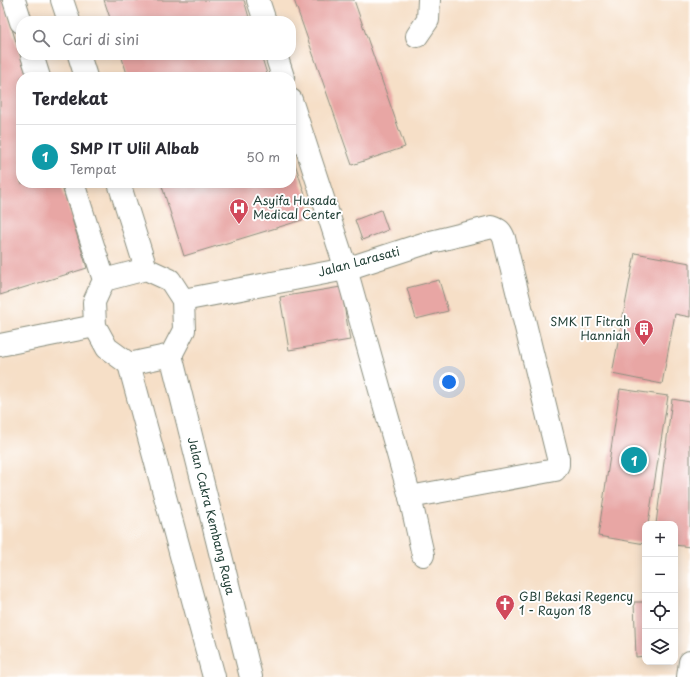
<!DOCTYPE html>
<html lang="id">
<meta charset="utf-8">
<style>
:root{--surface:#fff;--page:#f2f2f3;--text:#2b2b33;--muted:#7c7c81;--line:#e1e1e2;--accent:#ea580c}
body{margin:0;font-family:"Playpen Sans",sans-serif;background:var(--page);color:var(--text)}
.controls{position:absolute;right:12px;bottom:12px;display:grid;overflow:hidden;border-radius:8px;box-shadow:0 2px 10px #0003}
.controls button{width:36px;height:36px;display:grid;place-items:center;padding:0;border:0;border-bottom:1px solid var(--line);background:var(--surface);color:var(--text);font:20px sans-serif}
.you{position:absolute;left:449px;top:382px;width:14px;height:14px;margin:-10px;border:3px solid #fff;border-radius:50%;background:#1a73e8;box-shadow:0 0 0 6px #1a73e833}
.badge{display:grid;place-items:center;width:26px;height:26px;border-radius:50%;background:var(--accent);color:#fff;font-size:13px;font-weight:700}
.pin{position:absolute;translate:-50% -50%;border:2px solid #fff;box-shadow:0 1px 4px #0006}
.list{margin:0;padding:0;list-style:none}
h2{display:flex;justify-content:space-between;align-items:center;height:52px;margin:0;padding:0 16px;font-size:17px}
h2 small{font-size:13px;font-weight:400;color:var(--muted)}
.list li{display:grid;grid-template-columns:26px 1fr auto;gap:12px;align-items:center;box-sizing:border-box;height:64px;padding:0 16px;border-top:1px solid var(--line)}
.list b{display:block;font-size:15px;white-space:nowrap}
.list p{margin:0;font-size:13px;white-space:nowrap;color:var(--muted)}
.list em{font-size:13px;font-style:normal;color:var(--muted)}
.icon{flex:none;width:22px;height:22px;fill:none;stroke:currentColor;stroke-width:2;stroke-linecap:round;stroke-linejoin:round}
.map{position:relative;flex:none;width:690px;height:677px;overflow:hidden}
.search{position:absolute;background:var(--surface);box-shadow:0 2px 10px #0003;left:16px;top:16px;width:280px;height:44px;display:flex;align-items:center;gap:10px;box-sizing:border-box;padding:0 14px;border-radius:16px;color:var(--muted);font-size:15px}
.panel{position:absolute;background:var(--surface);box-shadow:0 2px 10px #0003;left:16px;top:72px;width:280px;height:116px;border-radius:16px}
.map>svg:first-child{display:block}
.building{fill:#e8a6a4}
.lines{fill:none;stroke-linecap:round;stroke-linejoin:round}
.minor-casing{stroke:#8a8e7e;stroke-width:24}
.minor{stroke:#fff;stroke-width:22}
.labels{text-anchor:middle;stroke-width:4;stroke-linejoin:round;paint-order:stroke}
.poi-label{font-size:12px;fill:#1f3d34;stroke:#fff;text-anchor:start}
.street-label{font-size:12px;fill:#1f3d34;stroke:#fff}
</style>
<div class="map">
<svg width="690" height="677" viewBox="0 0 690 677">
<rect width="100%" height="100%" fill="#fff"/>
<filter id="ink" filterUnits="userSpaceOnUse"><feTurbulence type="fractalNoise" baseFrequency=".025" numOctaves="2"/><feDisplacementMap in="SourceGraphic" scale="8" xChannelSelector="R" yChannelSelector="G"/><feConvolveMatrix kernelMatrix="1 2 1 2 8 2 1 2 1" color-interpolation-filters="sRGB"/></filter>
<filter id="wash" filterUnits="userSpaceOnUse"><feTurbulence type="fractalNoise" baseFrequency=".012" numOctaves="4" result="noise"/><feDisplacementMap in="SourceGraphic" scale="16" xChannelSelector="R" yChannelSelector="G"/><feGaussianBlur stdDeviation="0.9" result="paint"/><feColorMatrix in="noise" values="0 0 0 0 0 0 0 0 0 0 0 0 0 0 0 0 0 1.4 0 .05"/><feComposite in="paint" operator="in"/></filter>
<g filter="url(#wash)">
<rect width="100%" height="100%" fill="#f6dfc7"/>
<g id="blocks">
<g class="building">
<path d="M0,0H3L27,77H21V183H61L87,268L0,295Z"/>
<path d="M104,0H244L250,21H111Z"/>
<path d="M294,0H354L405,147L352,165Z"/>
<path d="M121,55H261L268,77H128Z"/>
<path d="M291,151L312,217L184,256L161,183H291Z"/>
<path d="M381,210L388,230L362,240L355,220Z"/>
<path d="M635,253L690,263V317L675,314L662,384L612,374Z"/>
<path d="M439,280L448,311L416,319L407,288Z"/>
<path d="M341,287L350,340L289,350L280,297Z"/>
<path d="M620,389L668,396L648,524H645V544L598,536Z"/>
<path d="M672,399L690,402V547L675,545V524H656Z"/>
<path d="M634,602H645V656L636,657Z"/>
</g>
</g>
</g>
<g filter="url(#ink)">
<use href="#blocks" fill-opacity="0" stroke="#8a8e7e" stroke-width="1"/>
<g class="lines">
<g class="minor-casing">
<g id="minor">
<path d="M14,0L21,22"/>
<path d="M62,0L69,21"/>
<path d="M258,0L265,21"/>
<path d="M417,36L428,20L429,0"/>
<path d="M32,55L39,77"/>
<path d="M79,55L86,77"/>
<path d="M276,55L283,77"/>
<path d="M291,100L346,269L410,497L423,555"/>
<path d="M73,183L104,280L94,302L95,326L107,348L129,364L171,355L184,330L183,300L170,280L146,269L104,280"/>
<path d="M119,183L146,269"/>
<path d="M183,300L346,269L423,244L492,227C499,229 501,231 504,238L558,458V465L555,470L410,497"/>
<path d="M0,345L95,326"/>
<path d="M171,355L251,677"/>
<path d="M129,364L214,677"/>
<path d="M688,677L690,662"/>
</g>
</g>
<use href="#minor" class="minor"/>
</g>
</g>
<defs>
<g id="hospital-pin" transform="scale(1)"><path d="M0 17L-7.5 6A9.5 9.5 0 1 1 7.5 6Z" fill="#d1495b" stroke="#fff"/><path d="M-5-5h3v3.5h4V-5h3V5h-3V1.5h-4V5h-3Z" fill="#fff"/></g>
<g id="building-pin" transform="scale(1)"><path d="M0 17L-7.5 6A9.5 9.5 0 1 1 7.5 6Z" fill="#d1495b" stroke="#fff"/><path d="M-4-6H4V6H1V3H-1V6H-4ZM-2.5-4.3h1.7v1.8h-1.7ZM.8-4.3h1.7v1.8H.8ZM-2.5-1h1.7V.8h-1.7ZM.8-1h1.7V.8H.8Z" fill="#fff"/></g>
<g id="church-pin" transform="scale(1)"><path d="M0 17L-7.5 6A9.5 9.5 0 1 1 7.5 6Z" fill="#d1495b" stroke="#fff"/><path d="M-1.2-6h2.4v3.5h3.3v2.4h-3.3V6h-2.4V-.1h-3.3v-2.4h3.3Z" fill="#fff"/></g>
</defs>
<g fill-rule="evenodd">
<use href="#hospital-pin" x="239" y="208"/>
<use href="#building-pin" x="644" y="329"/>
<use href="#church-pin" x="505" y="604"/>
</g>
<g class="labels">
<g class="poi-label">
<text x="253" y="205">Asyifa Husada<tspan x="253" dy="14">Medical Center</tspan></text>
<text x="630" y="326" text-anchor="end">SMK IT Fitrah<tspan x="630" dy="14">Hanniah</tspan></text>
<text x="519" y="601">GBI Bekasi Regency<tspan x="519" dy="14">1 - Rayon 18</tspan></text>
</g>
<g class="street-label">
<text transform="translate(359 262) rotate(-15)" y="4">Jalan Larasati</text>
<text transform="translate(211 516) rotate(76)" y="4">Jalan Cakra Kembang Raya</text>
</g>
</g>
</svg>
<div class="controls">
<button>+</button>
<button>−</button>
<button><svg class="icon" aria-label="locate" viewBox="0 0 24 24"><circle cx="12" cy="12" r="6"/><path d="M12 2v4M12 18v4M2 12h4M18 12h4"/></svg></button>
<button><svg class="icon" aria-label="layers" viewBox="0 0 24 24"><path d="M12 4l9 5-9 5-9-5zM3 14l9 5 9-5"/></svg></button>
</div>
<div class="you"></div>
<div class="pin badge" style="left:634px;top:460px;background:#0f9aa8">1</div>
<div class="search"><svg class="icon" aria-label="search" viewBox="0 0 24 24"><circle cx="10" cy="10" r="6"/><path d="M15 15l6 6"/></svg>Cari di sini</div>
<section class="panel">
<h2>Terdekat<small></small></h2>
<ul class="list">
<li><span class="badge" style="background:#0f9aa8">1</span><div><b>SMP IT Ulil Albab</b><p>Tempat</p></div><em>50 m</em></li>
</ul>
</section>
</div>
